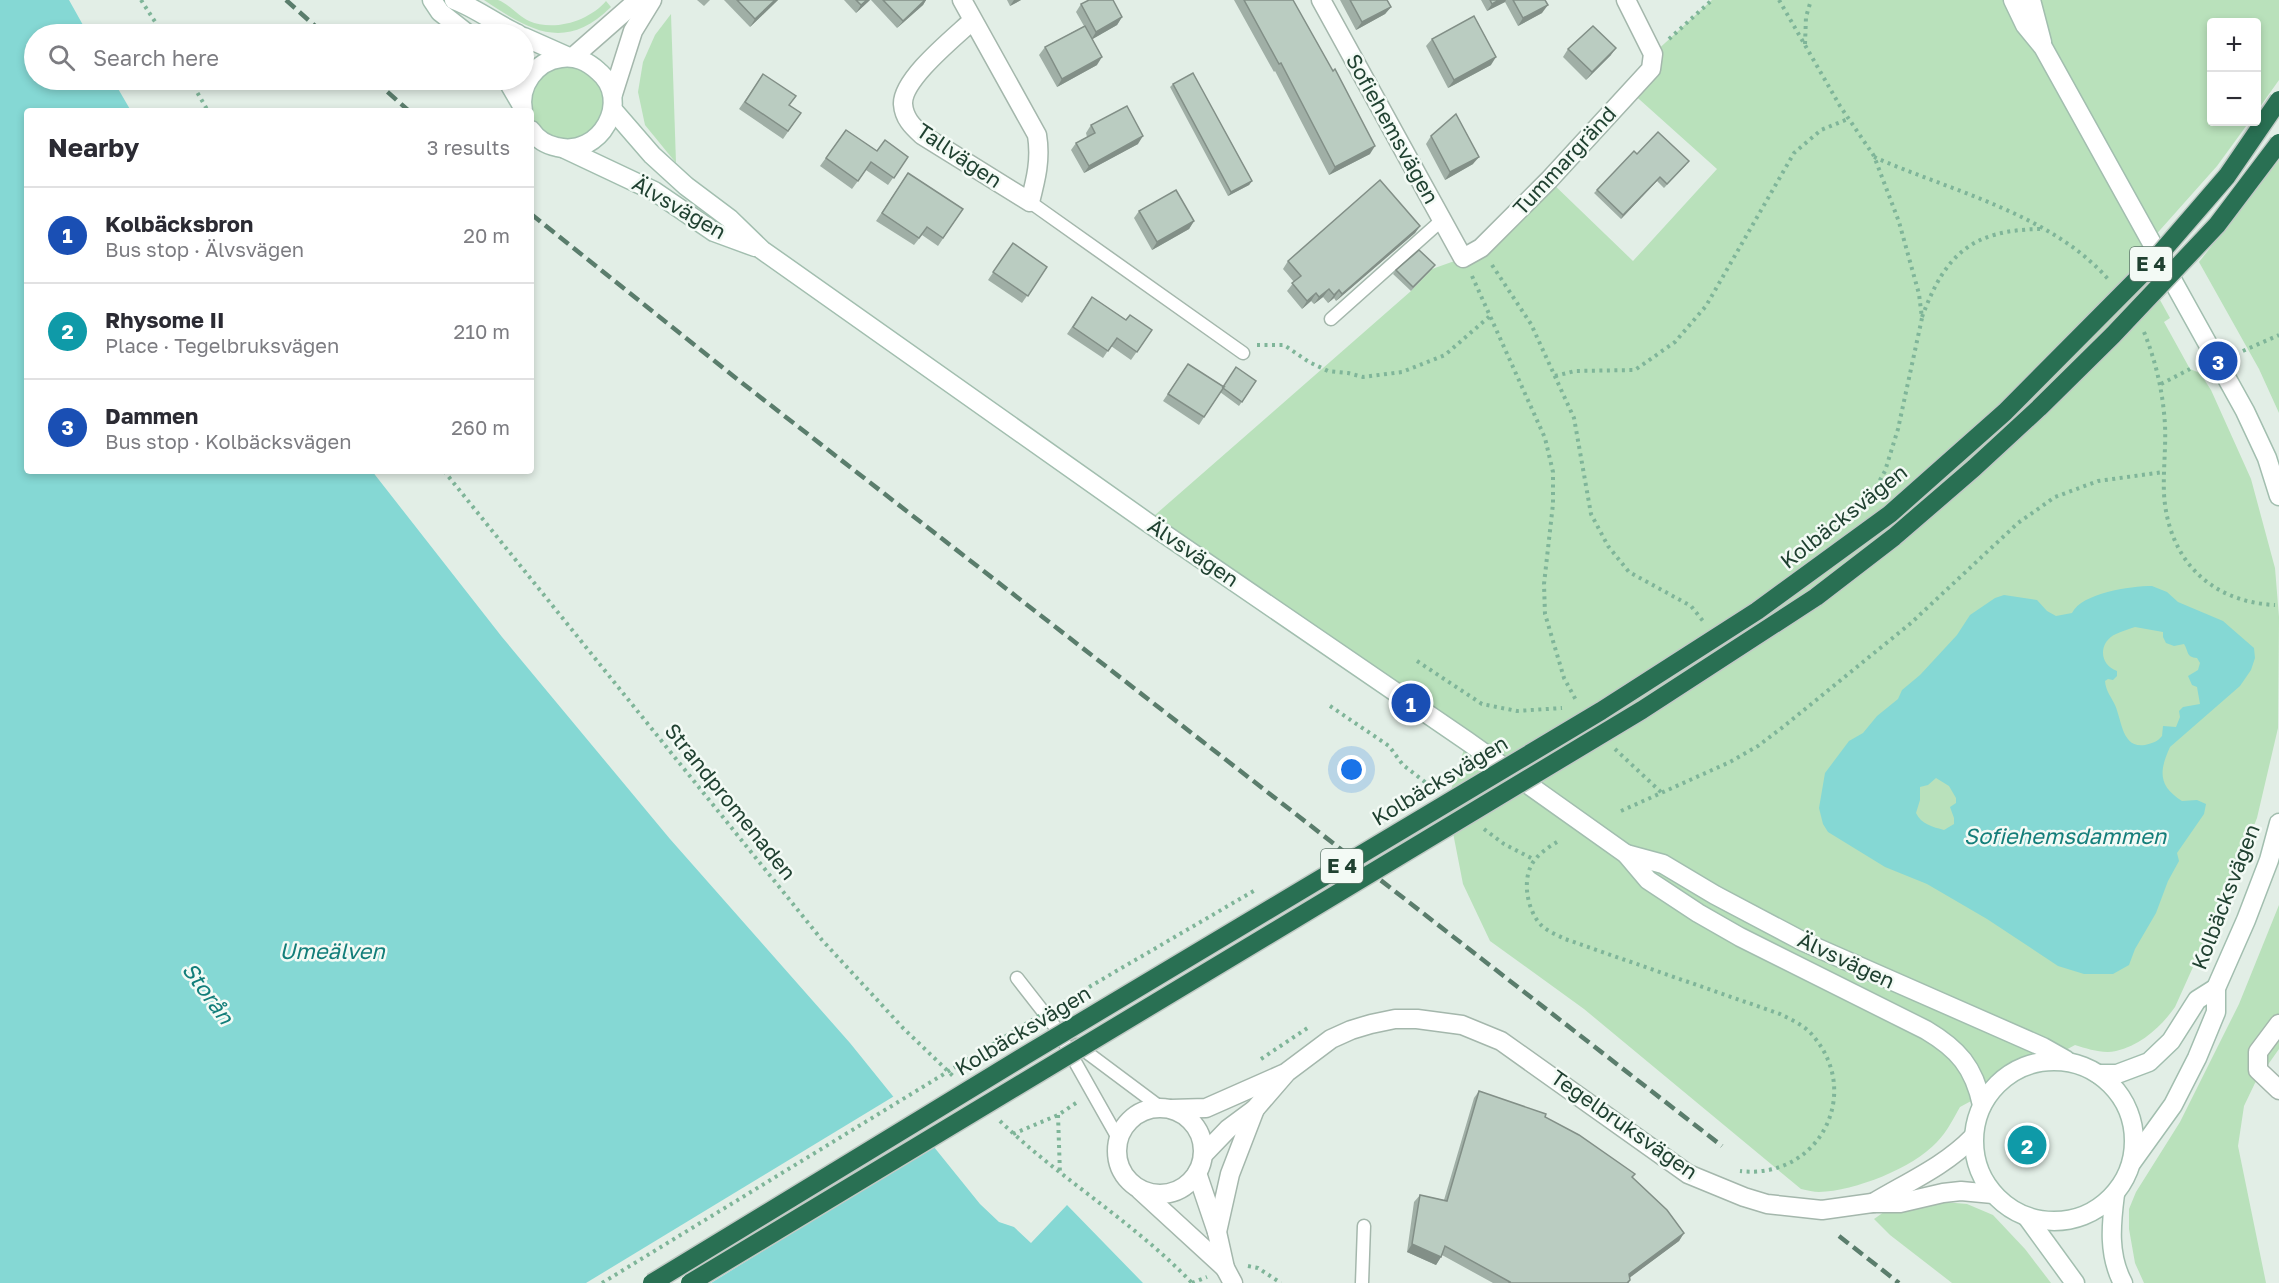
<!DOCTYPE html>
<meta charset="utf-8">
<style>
:root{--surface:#fff;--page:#f7f7f7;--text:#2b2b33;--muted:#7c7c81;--line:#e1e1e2;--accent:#ff564f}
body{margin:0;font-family:"Golos Text",sans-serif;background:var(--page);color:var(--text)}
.controls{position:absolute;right:18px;top:18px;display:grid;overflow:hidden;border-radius:6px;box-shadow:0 3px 9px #0003}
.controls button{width:54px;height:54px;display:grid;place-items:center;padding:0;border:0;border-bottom:2px solid var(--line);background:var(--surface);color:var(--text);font:30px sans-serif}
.you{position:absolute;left:1352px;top:770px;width:21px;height:21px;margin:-15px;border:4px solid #fff;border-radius:50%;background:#1a73e8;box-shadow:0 0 0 9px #1a73e833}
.badge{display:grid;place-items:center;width:39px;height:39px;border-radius:50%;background:var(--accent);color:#fff;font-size:20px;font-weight:700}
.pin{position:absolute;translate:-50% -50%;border:3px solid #fff;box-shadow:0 2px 6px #0006}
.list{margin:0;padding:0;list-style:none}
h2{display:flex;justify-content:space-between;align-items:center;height:78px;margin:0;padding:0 24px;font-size:26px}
h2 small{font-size:20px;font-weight:400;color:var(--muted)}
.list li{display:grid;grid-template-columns:39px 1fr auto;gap:18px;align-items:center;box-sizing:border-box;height:96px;padding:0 24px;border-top:2px solid var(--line)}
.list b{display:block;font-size:22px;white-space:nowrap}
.list p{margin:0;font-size:20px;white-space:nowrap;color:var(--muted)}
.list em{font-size:20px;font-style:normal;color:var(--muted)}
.icon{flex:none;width:33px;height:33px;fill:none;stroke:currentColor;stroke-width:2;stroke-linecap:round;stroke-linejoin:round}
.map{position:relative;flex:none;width:2279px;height:1283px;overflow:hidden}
.search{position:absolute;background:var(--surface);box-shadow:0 3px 9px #0003;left:24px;top:24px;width:510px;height:66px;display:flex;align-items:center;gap:15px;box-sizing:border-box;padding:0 21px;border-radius:33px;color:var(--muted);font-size:22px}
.panel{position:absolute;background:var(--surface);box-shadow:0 3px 9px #0003;left:24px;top:108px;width:510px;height:366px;border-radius:6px}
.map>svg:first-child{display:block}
.green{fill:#b9e1bb}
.water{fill:#85d8d4;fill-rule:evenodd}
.pier{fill:#e2eee6}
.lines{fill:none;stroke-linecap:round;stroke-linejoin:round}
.lane-casing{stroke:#a4b7ac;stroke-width:15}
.street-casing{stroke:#a4b7ac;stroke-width:21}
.secondary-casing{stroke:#a2beaf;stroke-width:21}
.path{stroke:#7fb599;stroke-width:4;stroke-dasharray:3 4.5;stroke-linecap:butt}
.lane{stroke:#fff;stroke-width:12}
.street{stroke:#fff;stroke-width:18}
.secondary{stroke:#fff;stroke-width:18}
.rail{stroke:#5a7d6c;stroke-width:4.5;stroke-dasharray:12 6;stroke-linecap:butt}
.highway-bridge-casing{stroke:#c1cac5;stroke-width:21;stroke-linecap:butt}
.path-bridge{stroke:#7fb599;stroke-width:4;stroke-dasharray:3 4.5;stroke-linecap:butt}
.highway-bridge{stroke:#297053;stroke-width:18}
.wall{fill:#a0afa6}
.shaded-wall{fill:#828f87}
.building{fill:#baccc1;stroke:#828f87;stroke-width:1.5}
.labels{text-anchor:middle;stroke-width:5;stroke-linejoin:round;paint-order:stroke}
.shield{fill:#f3faf5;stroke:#5f786c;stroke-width:1.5}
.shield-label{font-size:20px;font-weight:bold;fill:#204131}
.street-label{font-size:21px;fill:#204131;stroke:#f3faf5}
.water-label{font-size:22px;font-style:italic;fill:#137e7a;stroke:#f3faf5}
</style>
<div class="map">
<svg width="2279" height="1283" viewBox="0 0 2279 1283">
<rect width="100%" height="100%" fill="#e2eee6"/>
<g class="green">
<path d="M484,0C488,0 494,0 498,0C506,2 520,17 529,21C554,32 589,21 606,1L611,7C565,52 530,31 484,0Z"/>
<path d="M1712,0H2279V80L2257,111L2256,22H2212V122H2249L2217,166L2136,257L2170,318L2164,322L2190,369L2200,373L2211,390L2251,479L2275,568L2279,617L2278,728L2257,818L2234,876L2175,1007C2161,1027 2141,1045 2116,1051C2103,1054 2088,1049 2075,1045L1960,1107C1953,1119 1947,1132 1937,1142C1913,1168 1855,1191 1819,1192C1814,1192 1807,1190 1801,1189L1584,1009L1490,941L1463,884L1447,802L1467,740L1147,522L1411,291L1432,269L1463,258L1549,180L1633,261L1717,169L1630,91L1653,54Z"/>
<path d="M671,14L676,163L645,125L638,92L643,62L655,35Z"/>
<path d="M589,62L613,110L578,148L531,130V111L523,89L541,66Z"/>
<path d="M2279,160V413L2259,369L2199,262Z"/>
<path d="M2279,905V1049L2255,1083L2244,1106L2238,1146L2266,1283H2144L2135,1263L2129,1229V1209L2136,1192L2180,1122L2239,1004Z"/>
<path d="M1944,1202L1967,1204L1993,1215L2025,1249L2051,1283H1952L1890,1235L1874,1219L1884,1212Z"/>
</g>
<g class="water">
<path d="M0,0H69L88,34H34V80H113L131,111H27V471H372L502,637L670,839L850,1043L980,1204L999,1222L1014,1227L1031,1243L1067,1205L1143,1283H0Z"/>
<path d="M2152,586L2167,592L2178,602L2223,621L2254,648L2255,658L2251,670L2240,686L2170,747C2159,771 2158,786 2182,801L2197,800L2206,804L2204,814L2177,853L2179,861L2168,881L2156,913L2135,949L2129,965L2113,974H2084L2058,966L1987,919L1927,884L1885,867L1828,832L1823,824L1819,808L1825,773L1849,741L1863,733L1877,716L1898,699L1902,690L1920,675L1957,635L1970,615L1995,598L2004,595L2037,600L2047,611L2056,616L2072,613C2082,593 2130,586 2152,586ZM2135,627L2163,632V637L2166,643L2174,646L2184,644C2189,652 2186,657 2197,658L2200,663L2198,670L2188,676L2192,685L2197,687L2200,704L2183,707L2179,711L2180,717L2176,727L2163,726L2162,736C2157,742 2153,743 2145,745C2121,749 2122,718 2114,703C2110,695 2106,691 2105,681L2108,679L2113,680L2117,676V671C2099,665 2098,642 2116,634C2122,631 2129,629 2135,627ZM1936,778L1949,786L1956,798V803L1950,807L1954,818V824L1944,830C1933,827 1921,824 1916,813L1920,800V787L1928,785Z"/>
</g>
<path class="pier" d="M896,1095L936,1144L711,1283H586Z"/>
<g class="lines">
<g class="lane-casing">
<g id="lane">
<path d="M1030,202L1243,353"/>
<path d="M1331,319L1442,220"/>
<path d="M1017,978L1056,1028L1118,1138"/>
<path d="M1077,1045L1160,1107"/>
<path d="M1362,1283L1364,1226"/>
</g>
</g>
<g class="street-casing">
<g id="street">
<path d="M962,0L1037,135C1041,159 1036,179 1030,202L922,135C912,126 904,118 903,104C902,79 955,37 973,20"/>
<path d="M1321,0L1463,258L1481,248L1549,180L1651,69L1653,54L1626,0"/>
<path d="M573,57L638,0"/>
<path d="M613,94L633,31L652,0"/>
<path d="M2279,1024L2258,1052V1070L2279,1090"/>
<circle cx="1160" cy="1151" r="43"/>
<path d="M1171,1109L1206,1108L1283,1074"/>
<path d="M1203,1155L1228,1129L1255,1109L1287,1072L1331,1039L1351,1030L1371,1024L1395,1019H1417L1462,1025L1501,1041L1688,1174L1744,1197L1767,1204L1822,1210L1872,1203H1900L1943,1193L1961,1191L1993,1194"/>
<path d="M1197,1173L1217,1232"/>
<path d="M1140,1190L1225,1268"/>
<path d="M1873,1203C1908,1182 1945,1166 1973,1137"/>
<path d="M1233,1283L1225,1268L1217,1232L1230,1174L1255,1109"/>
</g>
</g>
<g class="secondary-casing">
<g id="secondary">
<path d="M432,0L440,12L468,34"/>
<path d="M454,0C476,8 496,24 518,34"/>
<path d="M2013,0L2025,25L2043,47L2245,411L2267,458L2279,496"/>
<path d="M2031,0L2042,42"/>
<path d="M524,37L569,57"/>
<path d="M507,80L521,104"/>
<path d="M613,110L652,155L686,186L730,219L762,250L1147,522L1467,741L1626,854L1648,880L1698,913L1740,937L1926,1030C1958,1049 1974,1067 1982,1105"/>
<path d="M523,111C518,86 536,61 561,58C576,56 587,61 598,71C633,100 600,158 557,147C547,145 537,139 531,130"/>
<path d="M565,149L654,191L714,232L755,247"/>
<path d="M1626,854L1663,864L1715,895L1804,942L2043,1047L2066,1060"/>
<circle cx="2054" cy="1141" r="80"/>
<path d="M2098,1074H2117L2149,1062L2171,1041L2197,1000L2216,988"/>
<path d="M2132,1162L2173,1105L2197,1058L2216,1012V988L2246,920L2269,860L2279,823"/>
<path d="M2115,1194C2111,1225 2108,1255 2123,1283"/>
<path d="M2027,1217L2075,1283"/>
</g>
</g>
<g class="path">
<path d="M141,0L163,34"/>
<path d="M1779,0L1840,106L1874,156L1899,222L1919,294L1922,318L1898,429L1885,471L1866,505"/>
<path d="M1669,39L1712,0"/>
<path d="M1805,44L1806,17L1811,0"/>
<path d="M190,80L208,111"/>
<path d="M1874,157C1951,191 2051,214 2108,279"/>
<path d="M1492,265L1531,324L1574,418L1591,514L1608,546L1629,572L1691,606L1703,621"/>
<path d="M1472,276L1545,438L1553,472V504L1544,584L1545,614L1564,678L1577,702"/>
<path d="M1922,317C1945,255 1971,230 2040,229"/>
<path d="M2144,332C2156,362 2163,392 2165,425C2166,448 2163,471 2164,494C2168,559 2210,602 2275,605"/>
<path d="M1257,345H1284L1309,362L1328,371L1348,373L1363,377L1402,372L1445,355L1490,316"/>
<path d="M2236,354L2279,335"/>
<path d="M1555,376L1575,371L1635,370L1675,342L1706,306L1794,153L1821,130L1848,119"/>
<path d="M2161,384L2190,369"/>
<path d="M444,471L822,940L903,1028L953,1076"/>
<path d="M1417,661L1482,704L1517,711L1562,708"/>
<path d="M1330,706L1389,746L1403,765L1434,789"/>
<path d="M1615,749L1663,794"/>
<path d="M1621,811L1730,762L1758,746L1783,727L1911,623L2018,523L2055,497L2098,481L2164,472"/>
<path d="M1484,829L1504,844L1535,860"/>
<path d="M1557,842C1547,848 1534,857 1530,868C1523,885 1528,911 1541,925C1547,931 1557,935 1565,939L1780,1014C1792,1020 1806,1026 1814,1037C1863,1096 1817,1180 1740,1171"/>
<path d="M1261,1059L1309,1027"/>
<path d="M1058,1115L1060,1174"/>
<path d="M1000,1121C1060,1179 1134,1222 1192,1283"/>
<path d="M1013,1134L1058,1115L1079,1101"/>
<path d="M1248,1266L1258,1268L1281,1283"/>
<path d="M1192,1283L1207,1277"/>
</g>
<use href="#lane" class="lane"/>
<use href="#street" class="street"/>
<use href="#secondary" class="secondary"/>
<g class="rail">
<path d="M286,0L324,34"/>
<path d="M374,80L409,111"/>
<path d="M531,214L737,379L1722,1146"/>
<path d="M1839,1236L1899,1283"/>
</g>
<g class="highway-bridge-casing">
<g id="highway-bridge">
<path d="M652,1283L1026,1055L1601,711L1757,611L1890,514L2005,412L2145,271L2227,176L2279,100"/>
<path d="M690,1283L1642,710L1816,597L1894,537L1974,468L2039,408L2113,335L2217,225L2279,143"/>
</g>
</g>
<path class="path-bridge" d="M602,1283L1029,1022L1257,889"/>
<use href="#highway-bridge" class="highway-bridge"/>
</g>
<g class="wall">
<path d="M697,0H710L704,6Z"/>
<path d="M724,0H778L750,27Z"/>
<path d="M844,0H870L856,13Z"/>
<path d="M871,0H926L923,5L897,28Z"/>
<path d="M1007,0H1021L1010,6Z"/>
<path d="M1234,0H1293L1370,154L1329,175L1275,71L1274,72Z"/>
<path d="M1340,0H1387L1391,7L1385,14L1356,30Z"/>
<path d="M1481,0H1545L1542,13L1518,26L1505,2L1487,11Z"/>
<path d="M1081,4L1122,17L1117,25L1092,39L1097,65L1057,87L1039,55L1045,47L1084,26L1076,12Z"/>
<path d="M1432,39L1491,65L1448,88L1426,46Z"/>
<path d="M1568,49L1611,55L1586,80L1563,57Z"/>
<path d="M763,74L789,105L801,113L783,139L739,109Z"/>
<path d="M1173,84L1252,181L1249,185L1228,196L1170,87Z"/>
<path d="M1091,125L1138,144L1084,173L1071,150L1076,143L1087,137L1086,133Z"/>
<path d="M846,130L877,151L908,157L888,185L866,170L852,189L820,166Z"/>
<path d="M1431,136L1473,164L1445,180L1426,144Z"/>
<path d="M1637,154L1686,165L1664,188L1657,181L1621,219L1594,193L1597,190Z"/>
<path d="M908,173L963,209L938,246L922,235L914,245L876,221Z"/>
<path d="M1139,211L1194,221L1189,229L1152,250L1134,218Z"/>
<path d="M1420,226L1415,233L1336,301L1334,298L1328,303L1323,297L1314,304L1311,301L1302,309L1287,291L1294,282L1283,269L1288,261Z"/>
<path d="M1013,243L1047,267L1022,303L988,280Z"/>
<path d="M1432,269L1411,291L1393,274L1396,270Z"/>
<path d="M1092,297L1126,320L1152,330L1131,360L1111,346L1103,358L1067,334Z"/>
<path d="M1188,364L1223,387L1256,381L1239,406L1220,392L1199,425L1163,401Z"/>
<path d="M1479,1091L1545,1117L1632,1177L1684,1233L1679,1241L1630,1277L1629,1283H1493L1442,1255L1436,1265L1407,1252L1414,1202L1420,1195L1444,1200L1474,1098Z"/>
</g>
<g class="shaded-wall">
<path d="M775,0H778L750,27L755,19Z"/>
<path d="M867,0H870L856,13L861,5Z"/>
<path d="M925,0H926L923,5L897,28L903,21Z"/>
<path d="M1014,0H1021L1010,6Z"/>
<path d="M1499,0H1506L1505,2L1487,11L1492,4Z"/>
<path d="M1548,5L1542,13L1518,26L1523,18Z"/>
<path d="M1391,7L1385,14L1356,30L1362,22Z"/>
<path d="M1122,17L1117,25L1091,40L1096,32Z"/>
<path d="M1616,48L1611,55L1586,80L1592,72Z"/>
<path d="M1102,57L1097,65L1057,87L1062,79Z"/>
<path d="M1496,57L1491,65L1448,88L1454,80Z"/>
<path d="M1143,136L1138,144L1084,173L1089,166Z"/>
<path d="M1375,146L1370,154L1329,175L1335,167Z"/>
<path d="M1479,157L1473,164L1445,180L1450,172Z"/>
<path d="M1660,177L1657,181L1621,219L1623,215Z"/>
<path d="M1252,181L1249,185L1228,196L1231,192Z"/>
<path d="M1194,221L1189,229L1152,250L1157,242Z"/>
<path d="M1420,226L1415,233L1336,301L1342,294Z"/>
<path d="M1329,289L1323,297L1314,304L1319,297Z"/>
<path d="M1339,290L1334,298L1328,303L1334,295Z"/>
<path d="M1316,293L1311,301L1302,309L1307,301Z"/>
<path d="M1684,1233L1679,1241L1624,1282L1629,1274Z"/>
<path d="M1412,1244L1441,1257L1436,1265L1407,1252Z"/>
</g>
<g class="building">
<path d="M737,0H775L755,19Z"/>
<path d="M856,0H867L861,5Z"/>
<path d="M883,0H925L903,21Z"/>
<path d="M1089,0H1113L1122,17L1096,32L1081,4Z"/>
<path d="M1244,0H1293L1333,71L1335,69L1375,146L1335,167L1281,63L1279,64Z"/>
<path d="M1350,0H1387L1391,7L1362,22Z"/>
<path d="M1490,0H1499L1492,4Z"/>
<path d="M1513,0H1545L1548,5L1523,18Z"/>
<path d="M1474,16L1496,57L1454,80L1432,39Z"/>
<path d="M1085,26L1102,57L1062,79L1045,47Z"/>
<path d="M1593,26L1616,48L1592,72L1568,49Z"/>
<path d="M1193,73L1252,181L1231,192L1173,84Z"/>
<path d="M763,74L796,96L789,105L801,113L788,131L745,102Z"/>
<path d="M1127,106L1143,136L1089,166L1076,143L1095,133L1091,125Z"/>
<path d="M1456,114L1479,157L1450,172L1431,136Z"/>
<path d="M846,130L877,151L885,140L908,157L894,178L871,162L858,181L826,158Z"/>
<path d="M1658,132L1689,161L1667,184L1660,177L1623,215L1597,190L1634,151L1637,154Z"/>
<path d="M908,173L963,209L943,238L927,227L919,238L882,213Z"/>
<path d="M1380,180L1420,226L1342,294L1339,290L1334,295L1329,289L1319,297L1316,293L1307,301L1292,283L1301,276L1288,261Z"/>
<path d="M1176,190L1194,221L1157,242L1139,211Z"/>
<path d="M1013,243L1047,267L1028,296L993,272Z"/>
<path d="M1419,250L1435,265L1413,287L1396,270Z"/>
<path d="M1092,297L1126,320L1130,315L1152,330L1137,352L1117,338L1108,351L1073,327Z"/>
<path d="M1188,364L1224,387L1204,417L1168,394Z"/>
<path d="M1236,367L1256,381L1242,402L1223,388L1224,387H1223Z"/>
<path d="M1479,1091L1546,1114L1545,1117L1579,1135L1635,1174L1632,1177L1667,1210L1684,1233L1629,1274L1630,1280L1627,1283H1509L1510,1282L1445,1246L1441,1257L1412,1244L1420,1195L1447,1201Z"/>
</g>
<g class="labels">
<g class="shield">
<rect x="2130" y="247" width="42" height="34" rx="4.5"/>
<rect x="1321" y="849" width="42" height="34" rx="4.5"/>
</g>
<g class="shield-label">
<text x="2151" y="271">E 4</text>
<text x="1342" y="873">E 4</text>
</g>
<g class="street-label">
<text transform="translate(1392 129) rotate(61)" y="7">Sofiehemsvägen</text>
<text transform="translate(959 156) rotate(34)" y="7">Tallvägen</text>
<text transform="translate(1565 161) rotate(-47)" y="7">Tummargränd</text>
<text transform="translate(679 208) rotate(30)" y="7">Älvsvägen</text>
<text transform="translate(1844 517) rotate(-38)" y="7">Kolbäcksvägen</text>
<text transform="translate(1193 553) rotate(34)" y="7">Älvsvägen</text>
<text transform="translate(1440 781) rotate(-31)" y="7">Kolbäcksvägen</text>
<text transform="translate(730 802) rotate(51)" y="7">Strandpromenaden</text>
<text transform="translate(2226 897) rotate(-69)" y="7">Kolbäcksvägen</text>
<text transform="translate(1846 961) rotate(25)" y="7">Älvsvägen</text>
<text transform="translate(1023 1031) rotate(-31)" y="7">Kolbäcksvägen</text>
<text transform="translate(1624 1125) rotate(35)" y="7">Tegelbruksvägen</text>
</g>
<g class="water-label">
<text x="2065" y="844">Sofiehemsdammen</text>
<text x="332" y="959">Umeälven</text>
<text transform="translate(208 993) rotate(54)" y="8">Storån</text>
</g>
</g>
</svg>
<div class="controls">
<button>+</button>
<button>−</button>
</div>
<div class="you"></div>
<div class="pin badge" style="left:1411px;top:703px;background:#1a4fb4">1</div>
<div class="pin badge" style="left:2027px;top:1145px;background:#0f9aa8">2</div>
<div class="pin badge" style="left:2218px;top:361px;background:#1a4fb4">3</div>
<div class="search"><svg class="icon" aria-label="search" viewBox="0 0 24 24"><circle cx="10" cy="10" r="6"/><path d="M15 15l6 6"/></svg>Search here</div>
<section class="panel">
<h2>Nearby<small>3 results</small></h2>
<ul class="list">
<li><span class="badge" style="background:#1a4fb4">1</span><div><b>Kolbäcksbron</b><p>Bus stop · Älvsvägen</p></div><em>20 m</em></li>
<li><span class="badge" style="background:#0f9aa8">2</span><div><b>Rhysome II</b><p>Place · Tegelbruksvägen</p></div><em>210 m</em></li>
<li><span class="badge" style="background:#1a4fb4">3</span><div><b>Dammen</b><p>Bus stop · Kolbäcksvägen</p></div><em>260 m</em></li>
</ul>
</section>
</div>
